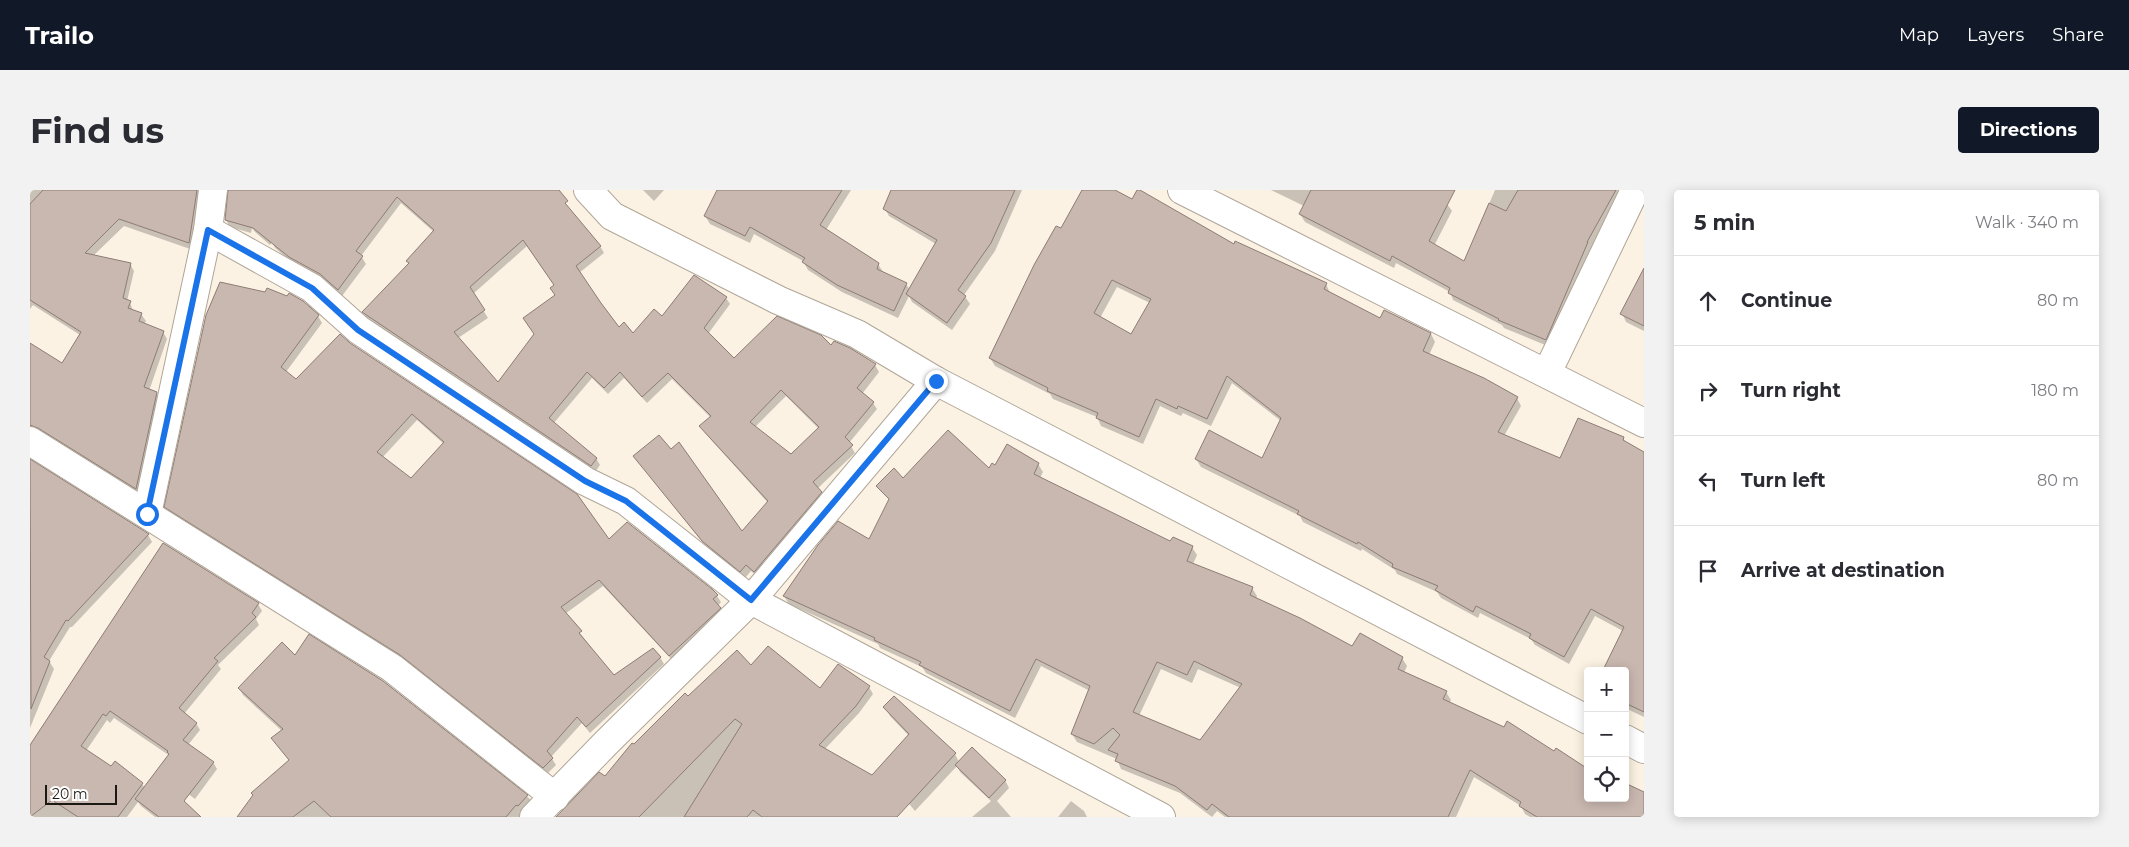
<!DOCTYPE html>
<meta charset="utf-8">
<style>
:root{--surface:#fff;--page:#f2f2f3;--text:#2b2b33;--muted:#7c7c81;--line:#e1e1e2;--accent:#111827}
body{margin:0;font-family:Montserrat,sans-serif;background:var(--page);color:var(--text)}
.controls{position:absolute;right:15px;bottom:15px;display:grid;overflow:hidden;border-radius:5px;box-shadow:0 2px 12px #0003}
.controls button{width:45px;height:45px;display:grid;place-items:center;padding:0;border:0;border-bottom:1px solid var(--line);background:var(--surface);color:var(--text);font:25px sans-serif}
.scale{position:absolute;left:15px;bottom:12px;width:72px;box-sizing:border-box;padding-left:5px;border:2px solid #1c1914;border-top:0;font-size:14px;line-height:18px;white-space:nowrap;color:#1c1914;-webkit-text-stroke:4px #fff;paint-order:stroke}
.stop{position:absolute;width:15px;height:15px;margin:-11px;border:4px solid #1a73e8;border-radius:50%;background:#fff}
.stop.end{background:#1a73e8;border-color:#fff;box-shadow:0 1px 5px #0008}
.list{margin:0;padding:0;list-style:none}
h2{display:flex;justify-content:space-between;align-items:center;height:65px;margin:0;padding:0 20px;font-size:21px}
h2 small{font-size:16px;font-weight:400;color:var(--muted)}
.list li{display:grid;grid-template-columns:32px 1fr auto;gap:15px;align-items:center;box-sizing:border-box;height:90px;padding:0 20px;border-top:1px solid var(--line)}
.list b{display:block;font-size:19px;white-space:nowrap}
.list em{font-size:16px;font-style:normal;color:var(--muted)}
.icon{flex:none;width:28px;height:28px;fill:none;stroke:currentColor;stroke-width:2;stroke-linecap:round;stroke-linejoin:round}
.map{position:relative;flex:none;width:1614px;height:627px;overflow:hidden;border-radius:5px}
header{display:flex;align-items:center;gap:30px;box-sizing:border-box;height:70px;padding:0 25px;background:var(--accent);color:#fff}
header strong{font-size:24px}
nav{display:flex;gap:28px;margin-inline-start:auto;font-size:18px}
.intro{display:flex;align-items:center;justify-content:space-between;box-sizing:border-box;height:120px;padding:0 30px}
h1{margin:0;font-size:35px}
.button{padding:12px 22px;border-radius:5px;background:var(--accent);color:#fff;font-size:18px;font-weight:700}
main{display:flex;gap:30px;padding:0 30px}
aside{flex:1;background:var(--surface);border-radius:5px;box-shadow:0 2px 12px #0003}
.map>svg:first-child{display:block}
.shadow{fill:#0003;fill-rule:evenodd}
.building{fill:#c9b8b0;stroke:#8c7c75;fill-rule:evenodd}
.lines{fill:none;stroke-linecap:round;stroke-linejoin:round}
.street-casing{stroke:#afa698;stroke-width:30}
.street{stroke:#fff;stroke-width:28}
.route{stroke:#1a73e8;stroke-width:6}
</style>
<header>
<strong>Trailo</strong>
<nav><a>Map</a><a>Layers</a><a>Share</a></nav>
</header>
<div class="intro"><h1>Find us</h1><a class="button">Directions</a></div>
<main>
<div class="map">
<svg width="1614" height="627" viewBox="0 0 1614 627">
<rect width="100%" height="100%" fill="#fcf2e3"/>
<g class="shadow">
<path d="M0,0H173L163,60L94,36L63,66L100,74L104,81L97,111L100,112L103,121L111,124L116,131L114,134L133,142L137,149L119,201L126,203L130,210L110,305L0,243V154L32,175L50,145L3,115L0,119Z"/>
<path d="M199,0H519L570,56L574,63L549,83L589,138L603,144L632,128L696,108L700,114L678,144L704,170L802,157L845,175L849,182L832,204L843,213L847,219L819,253L825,263L787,299L795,310L729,388L721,381L715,388L677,358L605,267L712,343L738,313L675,243L671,236L681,228L642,189L617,213L594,188L578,204L562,188L523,234L566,268L570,275L565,282L337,128L333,122L379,74L377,71L404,42L371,13L331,66L336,74L312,106L295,91L264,74L245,58L242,52L240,55L225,42L222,38L221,43L200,37L196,30ZM497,56L525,96L527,106L505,144L468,194L428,148L458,128L443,104ZM756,206L789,239L761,265L725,237Z"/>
<path d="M613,0H634L624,11Z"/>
<path d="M688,0H821L796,40L848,74L853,82L876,94L880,100L906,54L859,26L855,19L862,0H992L965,61L934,105L940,114L922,140L882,112L879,106L868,128L812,102L778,80L773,71L724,44L720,53L680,34L675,26Z"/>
<path d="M1053,0H1082L1102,11L1296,94L1300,103L1351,130L1355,121L1401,144L1405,152L1399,165L1487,208L1491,216L1474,246L1530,270L1593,248L1596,253L1614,263V527L1595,518V481H1574L1593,441L1565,426L1539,474L1505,455L1501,449L1450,423L1448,428L1411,408L1407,402L1367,384L1365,380L1332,359L1331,361L1273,332L1270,326L1171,277L1166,269H1232L1251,231L1202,193L1181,236L1153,223L1151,226L1130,216L1113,254L1071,236L1067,227L1023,209L1020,204L965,176L960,168ZM1087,97L1120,113L1102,146L1070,128Z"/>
<path d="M1241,0H1391L1417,14L1422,21L1404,56L1434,72L1465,0H1591L1584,18L1561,59L1562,61L1520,157L1474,138L1472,135L1423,110L1420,102L1366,73L1364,78L1275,32L1270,24L1274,16Z"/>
<path d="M1614,81V141L1596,132L1592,123Z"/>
<path d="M272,112L288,126L292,133L256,182L267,191L310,146L579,351L687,406L691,412L688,416L694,425L644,472L573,396L535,424L584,487L630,467L634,474L560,543L552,533L521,567L526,575L517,584L140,324L136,317ZM387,230L414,254L382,290L352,268Z"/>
<path d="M0,271L118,345L122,352L42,437H40L19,471L24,479L0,538V320L5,313L0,311Z"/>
<path d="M1008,274L1013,282L1010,288L1141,353L1162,357L1167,365L1163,374L1222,398L1227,406L1226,409L1322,458L1372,468L1377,476L1374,483L1416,502L1421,510L1419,514L1558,608H1595L1614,603V627H1500L1495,624L1491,616L1444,587L1426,627H1195L1187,621L1182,627L1150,603L1091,579L1087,569L1047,552L1042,544L1060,501L1011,476L985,528L896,483L892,477L850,458L848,454L759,414L754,406L839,351L860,311L848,296L873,290ZM1131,479L1162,493L1168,479L1211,498L1170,552L1109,526Z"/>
<path d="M134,355L228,414L232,421L226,429L229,435L188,475L191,479L154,524L166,533L170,540L158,555L183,572L187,579L165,609L157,603L149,612L161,627H125L111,616L108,612L97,627H0V558ZM84,528L140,566L115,598L112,594L82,577L56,561L77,530L80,533Z"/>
<path d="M266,467L352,492L500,609L504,616L495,627H208L260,571L243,549L252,541L213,505L209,498Z"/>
<path d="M721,477L791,500L839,497L843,504L829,523L795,559L853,627H528L575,588L604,556L657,508Z"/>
<path d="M855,517L925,564L929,572L975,590L979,598L967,611L981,627H942L961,611L930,582L927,576L885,621L856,586L879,546L860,526Z"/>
<path d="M1041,611L1054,621L1057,627H1028Z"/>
</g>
<g class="building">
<path d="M13,0H167L159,53L89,29L55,63L101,73L93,108L101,111L98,118L112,123L109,131L134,141L114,197L127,202L106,299L8,238L0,235V153L32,173L51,142L0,110V14Z"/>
<path d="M198,0H529L538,11L535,13L571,56L546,76L571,113L589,137L594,132L603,143L624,119L632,126L664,85L697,107L674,138L704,168L747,126L791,145L801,155L804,151L820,158L846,174L827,198L844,212L815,247L823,255L783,292L792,302L724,382L716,375L710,382L672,351L603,266L629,245L641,259L649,252L712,341L738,311L669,236L681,226L638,183L612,207L590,182L574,198L557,182L519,228L567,268L561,276L332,122L379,73L376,71L404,40L367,7L326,61L333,66L308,100L290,84L259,67L223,38L195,30ZM493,50L524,95L520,98L525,105L493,128L504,144L468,192L424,142L455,120L440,97ZM751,200L789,237L761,264L720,232Z"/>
<path d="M687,0H812L790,35L849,73L847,79L877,93L864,121L807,95L772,72L775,68L720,37L715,46L674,26Z"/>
<path d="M861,0H985L961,53L928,100L936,106L917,133L876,104L907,50L853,19Z"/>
<path d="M1052,0H1085L1102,9L1107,0H1110L1204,54L1205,51L1297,93L1294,99L1350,128L1354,120L1401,143L1393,161L1454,188L1488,207L1468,242L1530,268L1548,228L1594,247L1593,250L1614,262V522L1595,513V481H1579L1574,478L1594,437L1561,419L1534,467L1499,448L1501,444L1446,416L1443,422L1405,400L1408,396L1362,377L1363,374L1328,352L1327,354L1267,324L1269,321L1165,269L1179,240L1232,268L1251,228L1197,186L1177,229L1148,216L1147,219L1126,209L1109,247L1066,228L1068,223L1017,201L1018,198L959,168L1004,75L1026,36L1031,38ZM1082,90L1121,109L1101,144L1064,123Z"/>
<path d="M1281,0H1425L1399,51L1434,71L1459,13L1476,21L1488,0H1586L1557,52H1558L1516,150L1468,130L1469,129L1418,103L1420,98L1362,66L1360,71L1269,24Z"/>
<path d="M1614,78V136L1590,124Z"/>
<path d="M190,92L235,102L237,98L257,106L259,103L273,111L289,125L251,177L266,189L310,144L320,153L547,304L579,349L597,332L682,399L688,405L683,409L691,418L639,466L569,390L531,417L552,441L549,443L584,485L623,458L631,467L556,537L547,527L517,561L523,568L513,578L370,465L134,317L176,125ZM382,224L414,252L381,288L347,262Z"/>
<path d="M918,240L959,278L962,273L965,275L977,254L1009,273L1004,284L1140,351L1143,347L1163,356L1157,371L1223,397L1220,405L1270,428L1322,456L1330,443L1373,467L1368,479L1417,501L1413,509L1474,537L1477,531L1524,561L1526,558L1558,579V608H1595V593L1614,602V627H1507L1489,616L1491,612L1440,580L1418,627H1199L1182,614L1177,620L1145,596L1085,571L1088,564L1078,560L1090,545L1083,538L1064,554L1041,544L1060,496L1006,469L980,521L889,475L891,472L844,450L845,448L753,406L788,355L808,331L839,349L859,309L846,296L864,278L873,288ZM1164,471L1212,494L1170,550L1103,522L1127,472L1157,485Z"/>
<path d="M0,269L119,344L38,431L36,430L14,467L20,471L1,519Z"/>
<path d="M133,353L229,413L222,423L226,427L184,468L188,471L149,518L167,533L153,550L184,572L154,611L171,627H129L105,609L139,564L137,562L138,561L80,521L76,526L73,524L51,556L81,576L85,571L113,593L88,627H48L22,610L0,627V555Z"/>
<path d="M279,444L353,491L498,605L488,616L486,615L476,627H301L284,611L263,627H207L223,605L221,603L259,570L241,548L253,539L208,498L252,452L265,465Z"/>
<path d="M738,456L790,498L808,474L840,496L826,516L789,555L842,585L879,544L853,517L864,506L926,563L867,627H732L723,620L717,627H654L712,534L705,529L609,627H526L569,582L575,586L602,553L604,554L655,503L658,506L707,460L721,475Z"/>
<path d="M942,557L976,590L959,608L925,575Z"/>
</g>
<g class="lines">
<g class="street-casing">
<g id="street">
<path d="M558,0L582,26L748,110L827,144L906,191L1558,530"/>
<path d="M1152,0L1614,233"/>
<path d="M178,40L282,98L329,140L555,291L596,311L721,410L1131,627"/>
<path d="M1517,183L1605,0"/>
<path d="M0,251L362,478L525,607"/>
<path d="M117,324L178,40L183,0"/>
<path d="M1595,549L1614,559"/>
<path d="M504,627L577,552L721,410L906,191"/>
</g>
</g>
<use href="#street" class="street"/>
</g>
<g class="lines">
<path class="route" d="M117,324L178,40L282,98L328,140L555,291L596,311L721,410L906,191"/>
</g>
</svg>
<div class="controls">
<button>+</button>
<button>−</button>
<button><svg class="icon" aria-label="locate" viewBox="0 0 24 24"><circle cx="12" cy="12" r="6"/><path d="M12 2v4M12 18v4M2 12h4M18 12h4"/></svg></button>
</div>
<div class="scale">20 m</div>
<div class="stop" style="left:117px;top:324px"></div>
<div class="stop end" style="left:906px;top:191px"></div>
</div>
<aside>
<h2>5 min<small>Walk · 340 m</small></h2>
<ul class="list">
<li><svg class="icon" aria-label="ahead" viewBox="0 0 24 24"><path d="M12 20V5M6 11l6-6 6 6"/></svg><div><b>Continue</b></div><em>80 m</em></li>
<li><svg class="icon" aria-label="right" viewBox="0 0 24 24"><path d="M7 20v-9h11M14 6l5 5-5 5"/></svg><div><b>Turn right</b></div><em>180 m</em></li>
<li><svg class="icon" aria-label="left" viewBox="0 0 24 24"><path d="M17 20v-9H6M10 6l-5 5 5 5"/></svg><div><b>Turn left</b></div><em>80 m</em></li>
<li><svg class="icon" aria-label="arrive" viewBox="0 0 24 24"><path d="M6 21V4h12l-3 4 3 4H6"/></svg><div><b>Arrive at destination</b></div></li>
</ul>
</aside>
</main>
